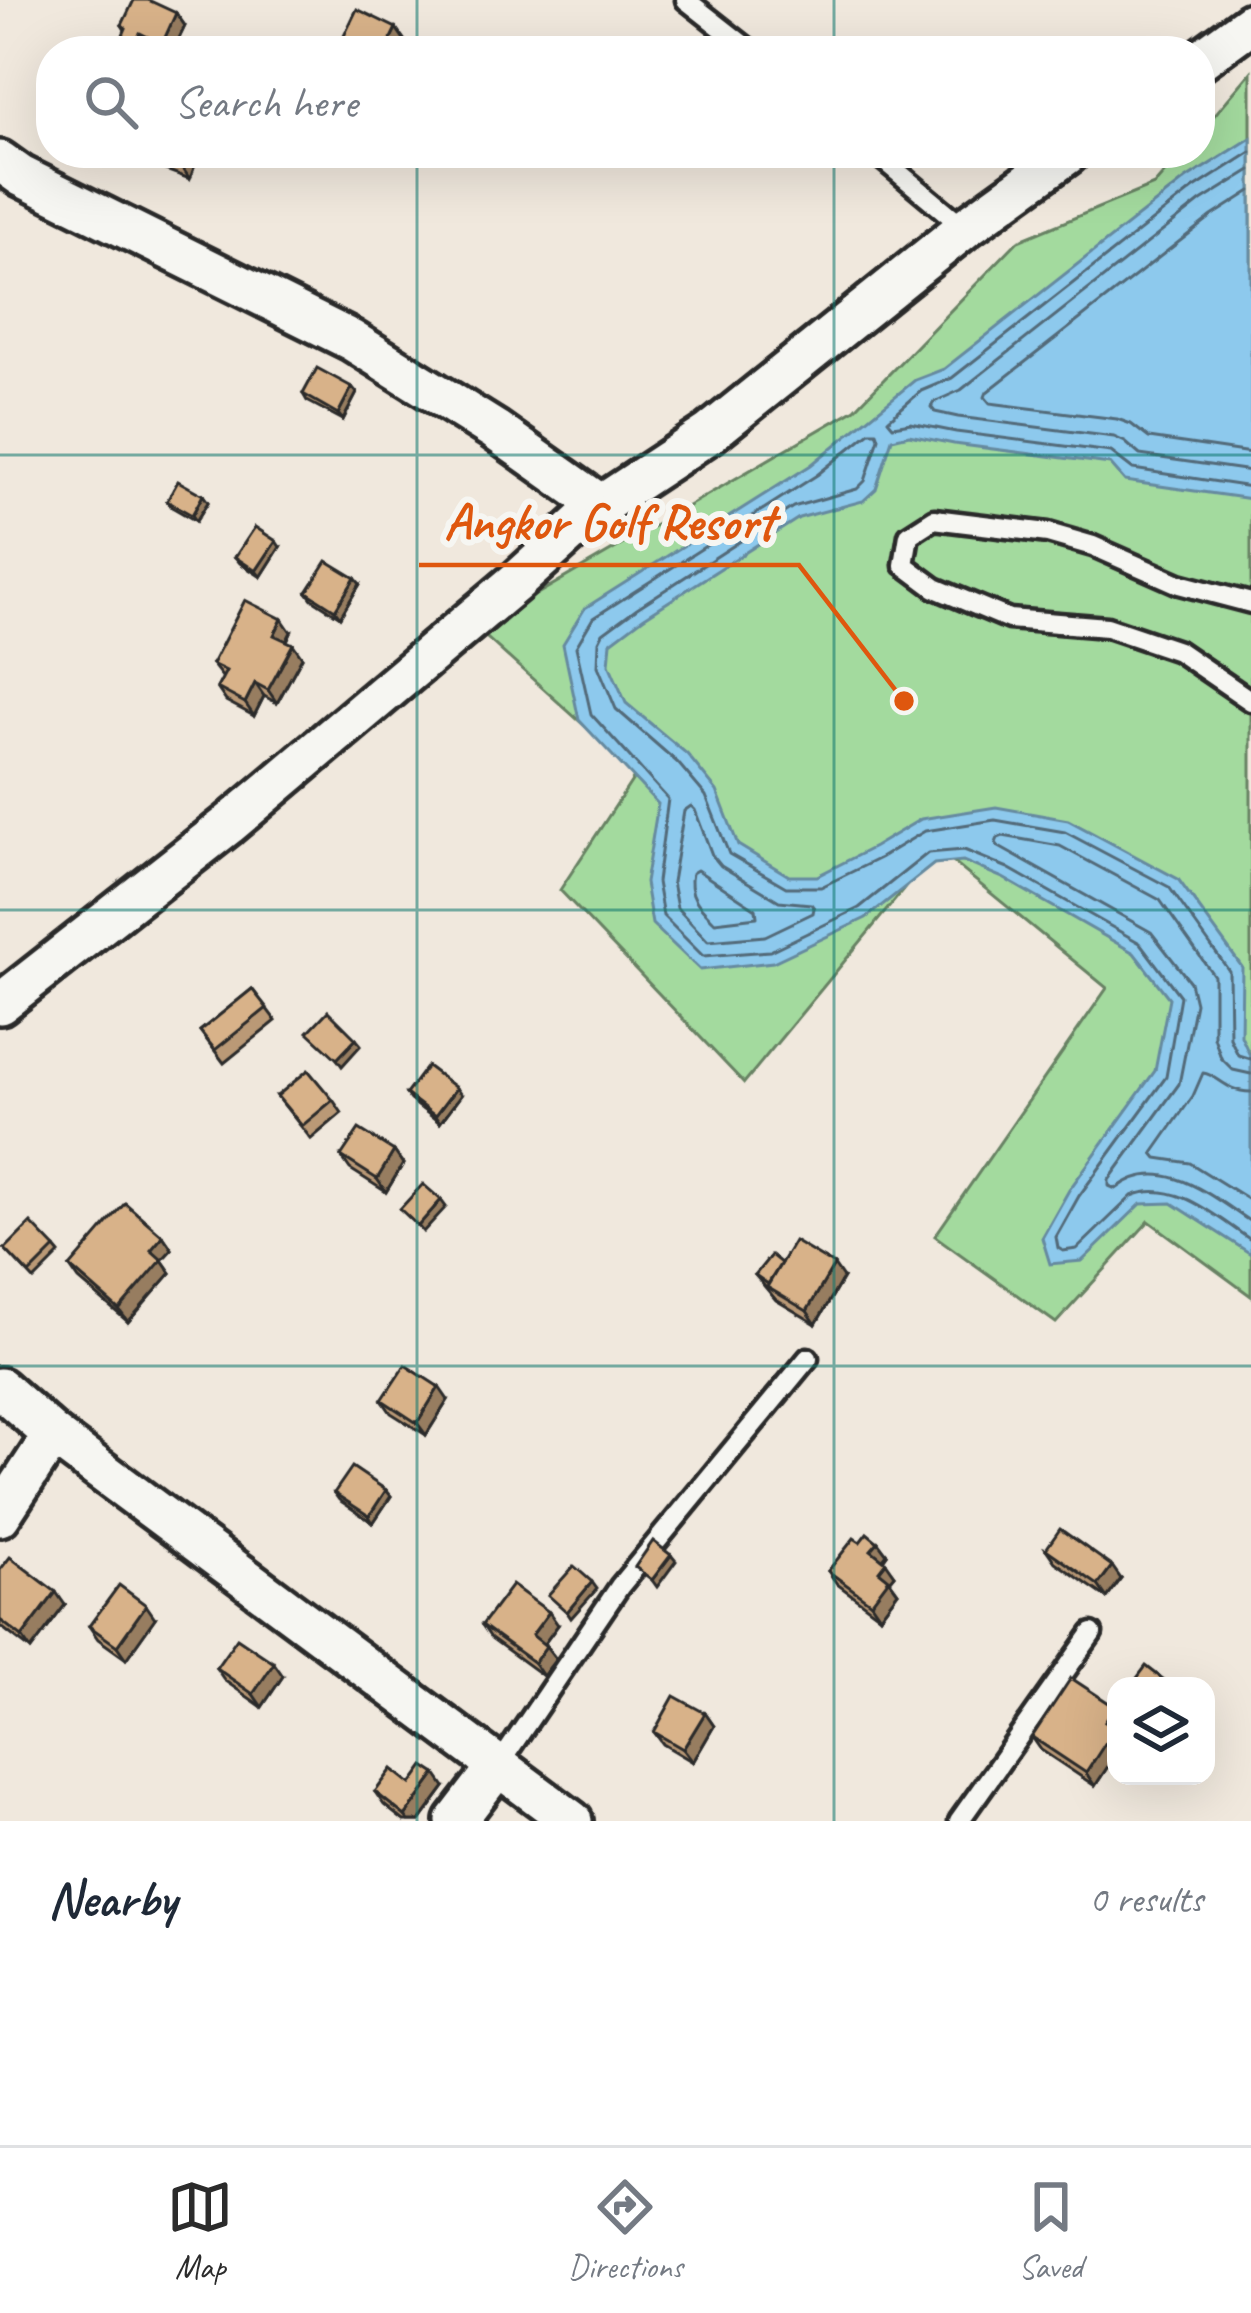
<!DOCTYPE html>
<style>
:root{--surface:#fff;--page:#f2f2f3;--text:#1f2937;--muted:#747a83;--line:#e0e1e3;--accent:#2b2b2b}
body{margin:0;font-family:Caveat,sans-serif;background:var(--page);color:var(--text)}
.controls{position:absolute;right:36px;bottom:36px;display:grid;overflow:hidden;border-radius:24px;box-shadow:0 12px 48px #0002}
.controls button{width:108px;height:108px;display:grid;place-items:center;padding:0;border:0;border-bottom:3px solid var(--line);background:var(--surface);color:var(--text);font:60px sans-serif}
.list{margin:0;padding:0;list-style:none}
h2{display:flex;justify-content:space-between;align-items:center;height:156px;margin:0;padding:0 48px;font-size:51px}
h2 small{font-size:39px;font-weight:400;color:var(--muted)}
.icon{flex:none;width:66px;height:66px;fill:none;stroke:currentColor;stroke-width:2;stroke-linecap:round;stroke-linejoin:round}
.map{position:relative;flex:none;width:1251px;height:1821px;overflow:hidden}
.search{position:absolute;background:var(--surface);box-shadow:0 12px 48px #0002;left:36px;right:36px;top:36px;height:132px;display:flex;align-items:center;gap:30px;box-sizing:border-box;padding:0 42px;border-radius:48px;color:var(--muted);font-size:45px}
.sheet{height:324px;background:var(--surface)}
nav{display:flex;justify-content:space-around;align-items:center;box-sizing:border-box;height:168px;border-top:3px solid var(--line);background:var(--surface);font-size:33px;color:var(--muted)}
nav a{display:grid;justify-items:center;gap:6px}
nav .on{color:var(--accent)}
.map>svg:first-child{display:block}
.green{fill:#a3da9e;stroke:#678264;stroke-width:3}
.water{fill:#8dc9ed;stroke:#668a9f;stroke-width:3}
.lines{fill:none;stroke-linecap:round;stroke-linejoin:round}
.shore{stroke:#526a79;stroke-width:3}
.service-casing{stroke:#2b2b2b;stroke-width:27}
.minor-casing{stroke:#2b2b2b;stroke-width:48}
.service{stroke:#f6f6f2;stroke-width:18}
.minor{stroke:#f6f6f2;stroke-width:39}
.wall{fill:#ba9976;stroke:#2b2b2b;stroke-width:3}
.shaded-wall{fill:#977d60;stroke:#2b2b2b;stroke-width:3}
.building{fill:#d8b289;stroke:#2b2b2b;stroke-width:3}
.grid{fill:none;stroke:#0f766e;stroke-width:3;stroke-opacity:0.55}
.leader{fill:none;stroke:#df570e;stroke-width:4.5}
.callout-dot{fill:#df570e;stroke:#f6f6f2;stroke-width:4.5}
.callout-label{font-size:51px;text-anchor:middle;font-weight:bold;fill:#df570e;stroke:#f6f6f2;stroke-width:12;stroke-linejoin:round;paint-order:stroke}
</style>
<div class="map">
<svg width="1251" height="1821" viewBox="0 0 1251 1821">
<rect width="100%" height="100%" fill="#f0e8dd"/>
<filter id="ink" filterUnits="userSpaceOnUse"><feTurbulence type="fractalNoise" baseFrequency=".00833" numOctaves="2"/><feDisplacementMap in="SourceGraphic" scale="24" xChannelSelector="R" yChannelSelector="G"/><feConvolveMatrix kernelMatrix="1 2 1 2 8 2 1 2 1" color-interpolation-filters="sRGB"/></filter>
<g filter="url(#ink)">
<path class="green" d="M1251,72V1296L1149,1221L1056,1323L935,1236L1107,988L937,849L744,1083L560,890L637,773L477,629L855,409L1018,241L1154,185L1182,153H1200V132Z"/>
<path class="water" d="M1251,138V499L1125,481L1110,464L954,444L909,435L892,439L876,489L863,501L799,518L643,618L611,642L609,664L626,703L687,754L717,791L738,845L789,876H817L874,847L921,819L996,807L1068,820L1178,879L1242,967L1241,1036L1251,1058V1254L1172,1203L1141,1204L1082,1261L1050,1264L1042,1238L1069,1190L1155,1071L1169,998L1134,953L1003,878L963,861L934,864L866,918L773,962L700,970L652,924L645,883L658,804L579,720L563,644L585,608L811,465L915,380L944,369L1186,179Z"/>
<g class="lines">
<g class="shore">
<path d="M1251,152L1193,189L952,378L921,391L888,420L893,426L911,423L956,432L1111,452L1133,469L1251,487"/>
<path d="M1251,170L1201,201L961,390L934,402L931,407L935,412L958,417L1114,437L1125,442L1140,455L1251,471"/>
<path d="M1251,191L1212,216L987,392L985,397L990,403L1117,419L1131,424L1149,438L1251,453"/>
<path d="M691,806L695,810L712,855L721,866L779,901L811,904L814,908L813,913L765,936L708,941L677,908L672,882L684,811Z"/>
<path d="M697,870L756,909L757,917L715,922C700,907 687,896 692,873Z"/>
<path d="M1251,1059L1238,1055L1230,1038L1229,971L1169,887L1065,832L995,820L925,831L880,858L821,887H786L729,854L706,796L678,763L616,709L598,666L599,641L603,633L637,608L793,507L857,489L865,481L879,438L877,432H870L817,475L593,618L576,647L591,714L668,799L657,882L663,916L703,956L770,951L859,908L928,853L964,850L1008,868L1140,943L1180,996L1166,1077L1079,1196L1056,1237L1058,1248L1063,1251L1077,1249L1132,1196C1175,1178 1216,1217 1251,1240"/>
<path d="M1251,1074L1233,1070L1221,1058L1214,1037V976L1160,900L1060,846L1003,836L998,838L996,843L999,847L1151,932L1190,982L1195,1003L1179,1084L1109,1180V1186L1116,1189C1162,1152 1212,1197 1251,1222"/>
<path d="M1251,1092C1224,1091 1219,1075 1203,1073L1193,1096L1153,1153L1157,1158L1190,1163L1251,1201"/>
</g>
<g class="service-casing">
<g id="service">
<path d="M686,0L751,51"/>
<path d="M875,153L965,228"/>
<path d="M1251,603L1179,584L1093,546L1048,533L934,519L909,535L904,565L935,588L1009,619L1107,627L1178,651L1251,701"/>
<path d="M498,1766L620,1586L808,1358"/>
<path d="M959,1821L1092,1633"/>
</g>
</g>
<g class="minor-casing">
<g id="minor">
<path d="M1200,60L1251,23"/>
<path d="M0,161L21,176L351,340L495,430L601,505"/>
<path d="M0,1004L228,825L516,582L601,505L710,433L965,228L1069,153"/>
<path d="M0,1388L53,1435L572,1821"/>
<path d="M0,1516L53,1435"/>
<path d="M456,1821L498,1766"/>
</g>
</g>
<use href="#service" class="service"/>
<use href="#minor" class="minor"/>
</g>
<g class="wall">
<path d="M176,13L185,26L173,51H159L149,46L147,51H128L121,40L125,30L122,25Z"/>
<path d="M396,28L405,41L400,51H350L342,40Z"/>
<path d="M144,153H199L190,179L152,165Z"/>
<path d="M352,387L357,393L343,420L307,401L303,394Z"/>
<path d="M203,495L208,502L196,521L172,507L167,501Z"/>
<path d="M280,547L261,577L240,563L235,557Z"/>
<path d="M360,584L340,617L312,599L307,592Z"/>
<path d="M291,632L287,641L302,657L277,703L264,696L254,716L226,701L217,688L223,678L212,664Z"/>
<path d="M252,989L276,1021L224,1063L200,1031Z"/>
<path d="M406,1094L461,1095L440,1123L410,1100Z"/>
<path d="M277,1096L333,1100L342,1113L311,1139Z"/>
<path d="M394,1151L403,1164L386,1192L350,1169L341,1156Z"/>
<path d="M163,1236L172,1249L162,1260L171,1273L128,1322L79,1280L70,1267Z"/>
<path d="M55,1248L60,1254L34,1280L5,1249Z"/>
<path d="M781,1263L843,1278L816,1324L776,1300L755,1275Z"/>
<path d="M382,1400H448L426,1435L391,1413Z"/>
<path d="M386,1490L391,1496L373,1523L339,1500L334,1493Z"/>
<path d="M860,1542L887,1554L883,1560L895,1575L890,1581L898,1592L880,1616L837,1584L828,1571Z"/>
<path d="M1046,1549L1121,1579L1107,1598L1055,1562Z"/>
<path d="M0,1570L65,1605L31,1650L0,1626Z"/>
<path d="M155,1618L126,1659L98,1639L89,1626Z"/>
<path d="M482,1625H558L544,1644L556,1659L543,1676L491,1638Z"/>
<path d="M216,1668L283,1676L262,1707L225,1681Z"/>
<path d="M1115,1707L1116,1754L1095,1786L1041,1750L1032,1737Z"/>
<path d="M705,1713L714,1726L693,1762L663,1744L654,1732Z"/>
<path d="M411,1784L445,1787L420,1821H404L384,1805L375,1792Z"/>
</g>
<g class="shaded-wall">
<path d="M176,13L185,26L173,51H167L162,44Z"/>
<path d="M396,28L405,41L400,51H385Z"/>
<path d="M140,33L149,46L147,51H137L134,46Z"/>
<path d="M185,153H199L190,179L181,166Z"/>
<path d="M352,387L357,393L343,420L338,414Z"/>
<path d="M203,495L208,502L196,521L192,515Z"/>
<path d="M276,541L280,547L261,577L256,571Z"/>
<path d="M355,578L360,584L340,617L335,610Z"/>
<path d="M282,619L291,632L283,648L274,635Z"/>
<path d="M293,644L302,657L277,703L268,690Z"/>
<path d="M255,683L264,696L254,716L245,703Z"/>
<path d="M356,1039L361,1045L342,1066L337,1059Z"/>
<path d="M456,1088L461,1095L440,1123L435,1116Z"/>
<path d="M394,1151L403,1164L386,1192L377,1179Z"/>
<path d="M441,1200L446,1207L423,1232L418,1226Z"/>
<path d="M163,1236L172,1249L162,1260L171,1273L128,1322L119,1310L151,1250Z"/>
<path d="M834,1265L843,1278L816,1324L807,1311Z"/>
<path d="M439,1387L448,1400L426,1435L417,1423Z"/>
<path d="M386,1490L391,1496L373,1523L369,1516Z"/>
<path d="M878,1542L887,1554L880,1563L871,1550Z"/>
<path d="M671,1555L676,1561L657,1587L652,1580Z"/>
<path d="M886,1562L895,1575L890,1581L898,1592L880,1616L871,1603L879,1571Z"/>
<path d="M1112,1566L1121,1579L1107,1598L1098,1585Z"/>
<path d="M592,1582L597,1589L571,1618L567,1612Z"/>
<path d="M56,1592L65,1605L31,1650L22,1637Z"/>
<path d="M146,1605L155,1618L126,1659L117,1646Z"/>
<path d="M549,1612L558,1625L541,1648L532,1635Z"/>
<path d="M546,1646L556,1659L543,1676L534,1663Z"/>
<path d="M274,1663L283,1676L262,1707L253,1694Z"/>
<path d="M1115,1707L1116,1754L1095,1786L1086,1773L1105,1722Z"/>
<path d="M705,1713L714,1726L693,1762L683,1749Z"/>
<path d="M436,1774L445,1787L420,1821H409L405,1816Z"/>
</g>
<g class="building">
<path d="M134,0H148L176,13L162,44L140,33L134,46L121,40L126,28L122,25Z"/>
<path d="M357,9L396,28L385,51H365L342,40Z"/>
<path d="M146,153H185L181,166Z"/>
<path d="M317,368L352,387L338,414L303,394Z"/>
<path d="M178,481L203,495L192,515L167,501Z"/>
<path d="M255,527L276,541L256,571L235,557Z"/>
<path d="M327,561L355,578L335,610L307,592Z"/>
<path d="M245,600L282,619L274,635L293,644L268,690L255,683L245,703L217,688L226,671L212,664Z"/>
<path d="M252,989L267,1008L215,1050L200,1031Z"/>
<path d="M328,1011L356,1039L337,1059L308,1032Z"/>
<path d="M427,1066L456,1088L435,1116L406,1094Z"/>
<path d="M308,1070L333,1100L302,1126L277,1096Z"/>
<path d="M359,1129L394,1151L377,1179L341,1156Z"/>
<path d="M423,1184L441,1200L418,1226L400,1209Z"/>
<path d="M125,1203L163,1236L151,1250L162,1260L119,1310L70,1267Z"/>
<path d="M31,1223L55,1248L29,1274L5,1249Z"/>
<path d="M794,1241L834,1265L807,1311L767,1287Z"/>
<path d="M771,1255L781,1263L768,1284L755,1275Z"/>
<path d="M405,1365L439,1387L417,1423L382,1400Z"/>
<path d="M352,1467L386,1490L369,1516L334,1493Z"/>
<path d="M1060,1529L1112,1566L1098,1585L1046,1549Z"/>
<path d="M867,1533L878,1542L871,1550L886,1562L879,1571L889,1579L871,1603L828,1571L854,1538L860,1542Z"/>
<path d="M653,1541L671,1555L652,1580L635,1567Z"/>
<path d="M10,1557L56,1592L22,1637L0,1620V1570Z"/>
<path d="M574,1566L592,1582L567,1612L548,1595Z"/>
<path d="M119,1585L146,1605L117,1646L89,1626Z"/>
<path d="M512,1585L549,1612L532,1635L546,1646L534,1663L482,1625Z"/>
<path d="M237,1638L274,1663L253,1694L216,1668Z"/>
<path d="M1146,1666L1172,1686H1131Z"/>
<path d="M1071,1678L1115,1707L1105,1722L1115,1728L1086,1773L1032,1737Z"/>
<path d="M674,1696L705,1713L683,1749L654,1732Z"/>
<path d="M424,1766L436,1774L405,1816L375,1792L392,1769L411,1784Z"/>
</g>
</g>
<path class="grid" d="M417,0V51M834,0V51M417,153V1821M834,153V1821M0,455H1251M0,910H1251M0,1366H1251"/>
<path class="leader" d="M904 701L799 565H419"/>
<circle class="callout-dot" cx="904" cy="701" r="12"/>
<g class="callout-label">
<text x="609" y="539">Angkor Golf Resort</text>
</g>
</svg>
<div class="controls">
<button><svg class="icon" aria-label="layers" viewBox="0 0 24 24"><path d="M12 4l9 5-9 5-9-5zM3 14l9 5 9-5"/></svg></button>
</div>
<div class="search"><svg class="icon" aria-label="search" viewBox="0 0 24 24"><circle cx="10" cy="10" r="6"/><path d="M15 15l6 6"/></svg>Search here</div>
</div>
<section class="sheet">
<h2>Nearby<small>0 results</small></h2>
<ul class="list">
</ul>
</section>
<nav>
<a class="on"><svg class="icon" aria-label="map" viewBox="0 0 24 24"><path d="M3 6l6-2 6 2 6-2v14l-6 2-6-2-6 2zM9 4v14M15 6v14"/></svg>Map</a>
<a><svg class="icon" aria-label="directions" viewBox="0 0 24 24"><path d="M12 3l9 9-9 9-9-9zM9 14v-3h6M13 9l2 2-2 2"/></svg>Directions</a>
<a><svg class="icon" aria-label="saved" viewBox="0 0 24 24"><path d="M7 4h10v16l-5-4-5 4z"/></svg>Saved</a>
</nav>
